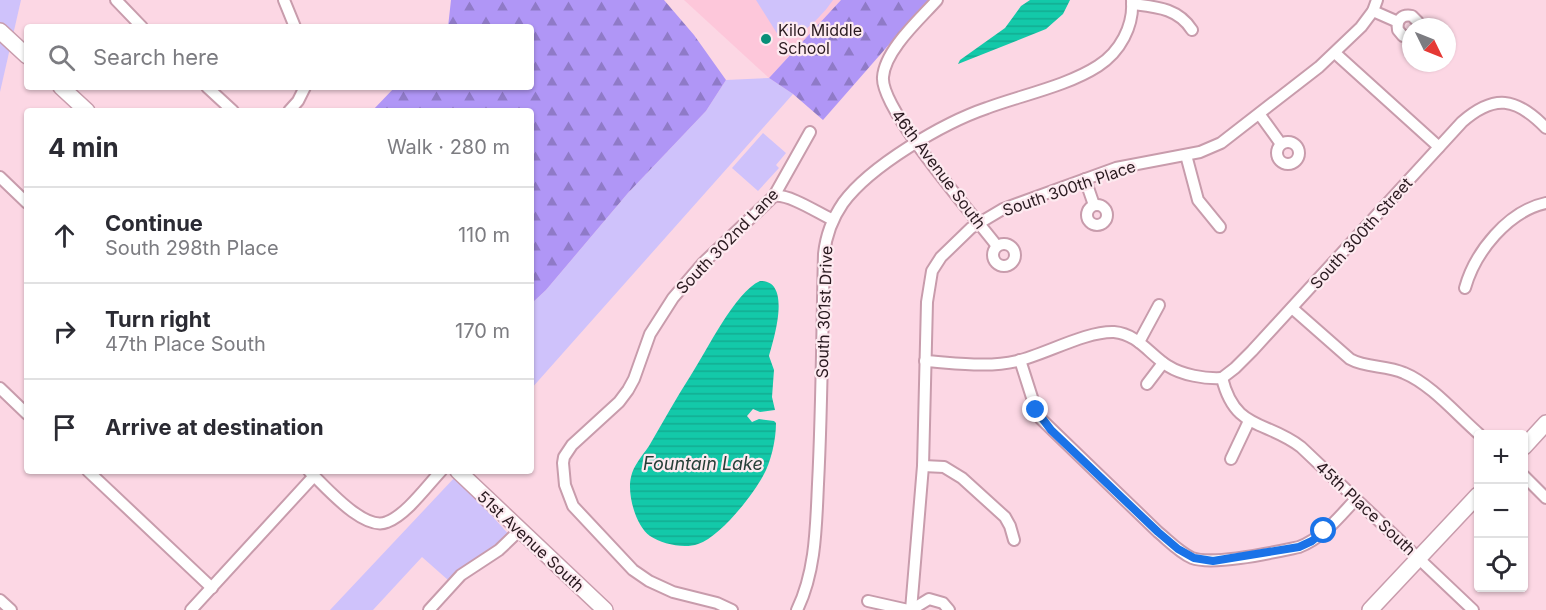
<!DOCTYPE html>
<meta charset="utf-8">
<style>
:root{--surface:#fff;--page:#f7f7f7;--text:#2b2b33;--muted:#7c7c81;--line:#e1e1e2}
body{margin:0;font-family:Inter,sans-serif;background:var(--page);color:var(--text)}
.controls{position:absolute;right:18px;bottom:18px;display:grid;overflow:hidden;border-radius:6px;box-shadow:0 2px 4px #0004}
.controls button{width:54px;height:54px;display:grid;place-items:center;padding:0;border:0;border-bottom:2px solid var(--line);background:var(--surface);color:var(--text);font:30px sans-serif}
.compass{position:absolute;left:1402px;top:18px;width:54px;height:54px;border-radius:50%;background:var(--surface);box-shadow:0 2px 4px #0004;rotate:133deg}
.stop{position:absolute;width:18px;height:18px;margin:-14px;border:4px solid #1a73e8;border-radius:50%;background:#fff}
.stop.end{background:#1a73e8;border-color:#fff;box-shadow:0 2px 6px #0008}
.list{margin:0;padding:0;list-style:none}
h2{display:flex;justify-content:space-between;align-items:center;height:78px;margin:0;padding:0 24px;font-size:26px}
h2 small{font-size:20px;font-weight:400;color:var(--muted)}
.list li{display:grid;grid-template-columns:39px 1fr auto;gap:18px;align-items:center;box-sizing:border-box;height:96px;padding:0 24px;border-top:2px solid var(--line)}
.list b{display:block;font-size:22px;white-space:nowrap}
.list p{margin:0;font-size:20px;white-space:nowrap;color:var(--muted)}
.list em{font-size:20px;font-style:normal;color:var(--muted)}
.icon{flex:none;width:33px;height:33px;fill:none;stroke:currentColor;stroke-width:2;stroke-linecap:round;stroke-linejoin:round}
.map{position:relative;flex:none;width:1546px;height:610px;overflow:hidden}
.search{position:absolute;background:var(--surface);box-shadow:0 2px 4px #0004;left:24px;top:24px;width:510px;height:66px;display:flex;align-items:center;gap:15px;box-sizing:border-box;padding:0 21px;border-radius:6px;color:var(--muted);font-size:22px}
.panel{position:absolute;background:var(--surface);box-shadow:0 2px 4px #0004;left:24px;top:108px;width:510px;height:366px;border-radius:6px}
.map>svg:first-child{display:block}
.built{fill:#fdc7da}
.green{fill:#cfc2fb}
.forest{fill:url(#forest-firs)}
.water{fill:url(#water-rules)}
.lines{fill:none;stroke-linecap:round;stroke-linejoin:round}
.street-casing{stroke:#c89cac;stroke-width:14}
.secondary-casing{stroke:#c89cac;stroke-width:18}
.street{stroke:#fff;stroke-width:10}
.secondary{stroke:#fff;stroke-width:15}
.route{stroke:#1a73e8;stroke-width:8}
.poi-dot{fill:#088f78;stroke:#fdeaf0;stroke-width:2}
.labels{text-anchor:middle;stroke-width:4.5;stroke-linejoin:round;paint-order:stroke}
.poi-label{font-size:16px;fill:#29191f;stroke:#fdeaf0;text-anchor:start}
.street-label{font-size:16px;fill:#29191f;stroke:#fdeaf0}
.water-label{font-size:18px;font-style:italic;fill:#263f38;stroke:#fdeaf0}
</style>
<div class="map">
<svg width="1546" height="610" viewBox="0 0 1546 610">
<defs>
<pattern id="forest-firs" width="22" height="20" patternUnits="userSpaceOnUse" patternTransform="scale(1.5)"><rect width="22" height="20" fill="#b096f6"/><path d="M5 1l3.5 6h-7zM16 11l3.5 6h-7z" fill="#8f7ac7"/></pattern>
<pattern id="water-rules" width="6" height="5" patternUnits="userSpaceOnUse" patternTransform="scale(1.5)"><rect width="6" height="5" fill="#13c9a9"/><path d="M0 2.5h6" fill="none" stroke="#12ac91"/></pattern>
</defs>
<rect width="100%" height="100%" fill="#fcd7e4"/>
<path class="built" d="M684,0H841L769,78Z"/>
<g class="green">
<path d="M0,0H21L0,92Z"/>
<path d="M756,0H833C825,12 807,32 793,36C789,37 782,35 778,35Z"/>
<path d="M769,78L793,94L531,389V304L546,290L628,193L706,111L726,80Z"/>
<path d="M763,133L786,153L776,165L779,168L758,191L732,168Z"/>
<path d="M456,476L512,538L448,580L422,557L373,610H330Z"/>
</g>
<g class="forest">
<path d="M451,0H664L694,35L726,80L706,111L628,193L546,290L531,304V111H372L395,87H531V27H448Z"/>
<path d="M841,0H928L823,120L793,94L769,78Z"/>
</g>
<g class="water">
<path d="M1030,0H1070L1063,14L1046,29L958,64L960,60L1005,28L1021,6Z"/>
<path d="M760,281C793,280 773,341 769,356L774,370L772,397L775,410L760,412L753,409L747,416L752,422L759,419L774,421L776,423C776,440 771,462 763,476C752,496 720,537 698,544C684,549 662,544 650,536C635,525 627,493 631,477C633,466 643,455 649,446C663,422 676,398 691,375C706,352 735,292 760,281Z"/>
</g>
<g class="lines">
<g class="street-casing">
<g id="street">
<path d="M116,0L142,27"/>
<path d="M284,0L295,27"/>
<path d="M937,0C920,19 885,50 883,77C880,109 975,217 997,246"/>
<path d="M1132,4C1156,7 1178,8 1192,30"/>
<path d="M1373,11L1398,22"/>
<path d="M1411,36H1403L1398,30C1396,20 1402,14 1412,16L1418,22V27"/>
<path d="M1335,53L1439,147"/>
<path d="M207,87L233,111"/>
<path d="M289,111L298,101L305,87"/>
<path d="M1260,115L1281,144"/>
<circle cx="1288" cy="153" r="11"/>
<path d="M1186,155L1198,200L1220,227"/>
<path d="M0,177L27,203"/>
<path d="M1085,179L1094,205"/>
<path d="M774,196C790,194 818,213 833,220"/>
<circle cx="1097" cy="215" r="10"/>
<circle cx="1004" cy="255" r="11"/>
<path d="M1465,288C1475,252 1508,211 1546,203"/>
<path d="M1292,308L1350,359C1366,368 1386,365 1404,373C1431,384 1457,415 1479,434"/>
<path d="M1139,342L1159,305"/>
<path d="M1020,360L1036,410L1041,419L1158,532C1169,541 1179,552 1192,558C1214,566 1275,552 1299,547C1323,538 1339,517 1356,499"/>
<path d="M925,361C956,363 988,368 1017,361C1046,354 1086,331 1114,332C1138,334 1150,355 1168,366C1182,375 1205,379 1222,378"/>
<path d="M1222,378L1235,368L1252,351L1462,122C1494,94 1516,97 1546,128"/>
<path d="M1222,378C1235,431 1266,420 1301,447L1473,610"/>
<path d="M1147,384L1163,363"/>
<path d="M0,388L27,414"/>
<path d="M1231,459L1249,421"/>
<path d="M923,466L944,467L962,478L1005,517L1010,526L1014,540"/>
<path d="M88,471L212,588"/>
<path d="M309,471C325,486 364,532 387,522C406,515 427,486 441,471"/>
<path d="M1524,476L1546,498"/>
<path d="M0,600L11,610"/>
<path d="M868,601L908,610"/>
<path d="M191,610L314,476"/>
<path d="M429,610L461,575L499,550L520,530"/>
<path d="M732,610L717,603L673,592L649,581L633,570L573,506L565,485L563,463L564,457L572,445L619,402L628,390L634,379L650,334L673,298L703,263L774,196L810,132"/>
<path d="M797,610C816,571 816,526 818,484C822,407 822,331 824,254C826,235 832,219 843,203C870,166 943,123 987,108C1022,95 1067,86 1098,66C1120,52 1134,26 1132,0"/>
<path d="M911,610L923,466L927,302L932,271L941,257L971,228L1003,209L1116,168L1200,152L1221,143L1319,67L1361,27L1373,11L1377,0"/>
<path d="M911,610L929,599L943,603L949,610"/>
</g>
</g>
<g class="secondary-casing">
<g id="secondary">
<path d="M0,31L27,56"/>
<path d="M61,87L87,111"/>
<path d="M1524,447L1546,423"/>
<path d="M458,471L605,610"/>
<path d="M1370,610L1478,495"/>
</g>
</g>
<use href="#street" class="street"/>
<use href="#secondary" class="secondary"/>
</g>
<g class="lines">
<path class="route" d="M1036,410L1051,430L1158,532L1178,549L1194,558L1213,561L1299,547L1312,541L1324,531"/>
</g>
<circle class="poi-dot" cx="766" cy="39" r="6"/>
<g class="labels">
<g class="poi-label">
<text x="778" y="36">Kilo Middle<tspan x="778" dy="18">School</tspan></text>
</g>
<g class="street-label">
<text transform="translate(939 169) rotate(53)" y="6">46th Avenue South</text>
<text transform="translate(1069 188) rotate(-19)" y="6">South 300th Place</text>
<text transform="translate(1361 233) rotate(-48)" y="6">South 300th Street</text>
<text transform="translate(727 241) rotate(-46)" y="6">South 302nd Lane</text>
<text transform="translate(824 312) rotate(-88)" y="6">South 301st Drive</text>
<text transform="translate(1366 508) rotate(43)" y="6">45th Place South</text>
<text transform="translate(531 541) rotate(43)" y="6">51st Avenue South</text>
</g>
<g class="water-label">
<text x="703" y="470">Fountain Lake</text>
</g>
</g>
</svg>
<div class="controls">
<button>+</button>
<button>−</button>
<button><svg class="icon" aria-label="locate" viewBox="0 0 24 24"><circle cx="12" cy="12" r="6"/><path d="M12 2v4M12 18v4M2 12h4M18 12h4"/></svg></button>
</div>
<svg class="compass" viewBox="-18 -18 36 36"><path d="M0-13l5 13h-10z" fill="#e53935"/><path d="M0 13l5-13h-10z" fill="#7c7c81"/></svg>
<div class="stop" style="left:1324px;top:531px"></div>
<div class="stop end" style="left:1036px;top:410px"></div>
<div class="search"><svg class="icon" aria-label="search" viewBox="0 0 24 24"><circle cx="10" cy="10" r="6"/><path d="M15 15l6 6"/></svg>Search here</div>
<section class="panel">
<h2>4 min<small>Walk · 280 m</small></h2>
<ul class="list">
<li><svg class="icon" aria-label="ahead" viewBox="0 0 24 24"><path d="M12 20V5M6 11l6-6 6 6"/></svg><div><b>Continue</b><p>South 298th Place</p></div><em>110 m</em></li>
<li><svg class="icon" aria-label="right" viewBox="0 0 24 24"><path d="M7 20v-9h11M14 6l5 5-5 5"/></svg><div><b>Turn right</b><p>47th Place South</p></div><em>170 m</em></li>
<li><svg class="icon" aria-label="arrive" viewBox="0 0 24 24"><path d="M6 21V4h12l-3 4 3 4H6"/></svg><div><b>Arrive at destination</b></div></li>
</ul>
</section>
</div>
